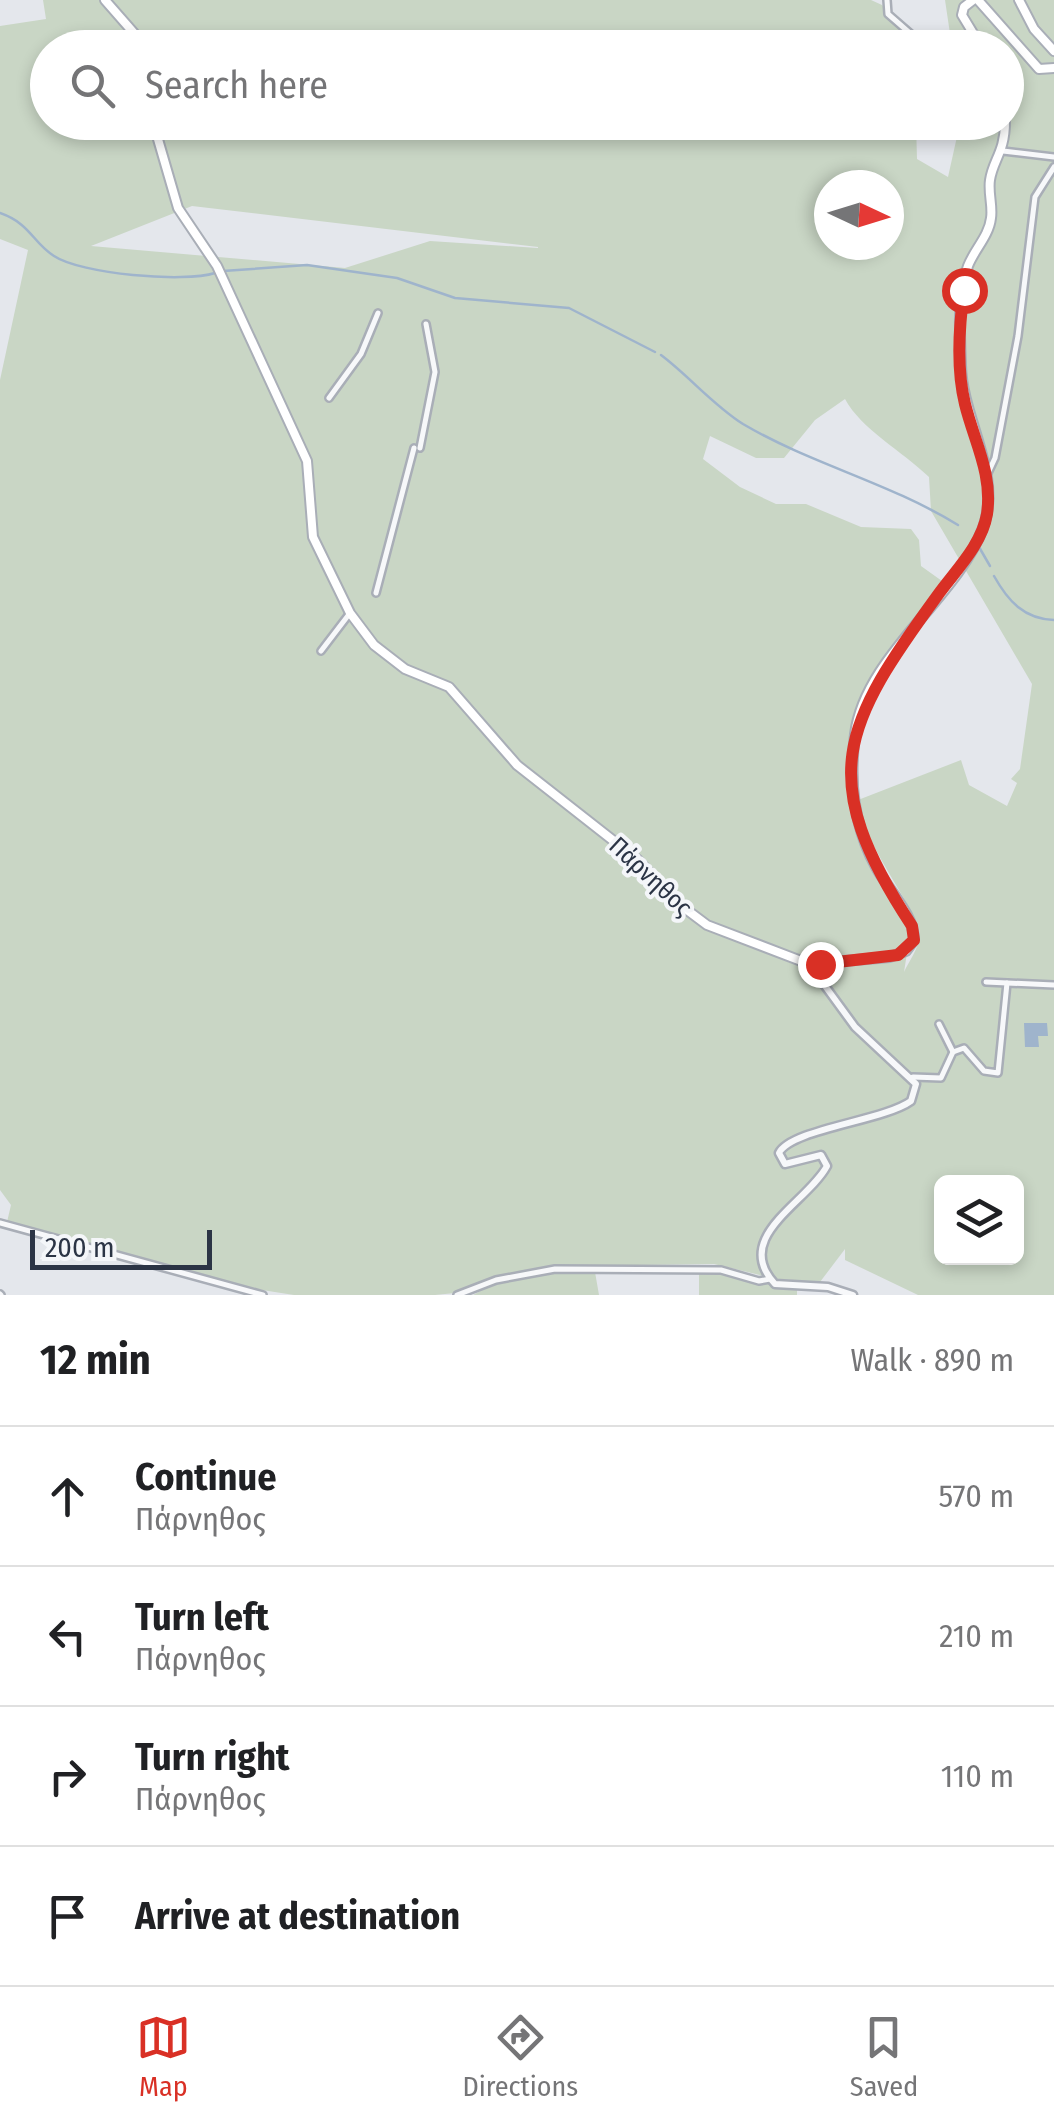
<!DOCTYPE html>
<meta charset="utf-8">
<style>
:root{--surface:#fff;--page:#f6f6f6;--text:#202124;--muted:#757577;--line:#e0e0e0;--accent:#d93025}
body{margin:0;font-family:"Fira Sans Condensed",sans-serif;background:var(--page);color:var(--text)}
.controls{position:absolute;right:30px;bottom:30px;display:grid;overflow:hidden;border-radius:15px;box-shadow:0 5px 15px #0003}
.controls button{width:90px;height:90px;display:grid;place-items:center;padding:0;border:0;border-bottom:2px solid var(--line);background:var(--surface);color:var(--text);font:50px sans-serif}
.compass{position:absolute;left:814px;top:170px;width:90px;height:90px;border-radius:50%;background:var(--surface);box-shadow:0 5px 15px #0003;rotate:94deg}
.scale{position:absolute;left:30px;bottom:25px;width:182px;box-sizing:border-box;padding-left:10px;border:5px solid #2b3445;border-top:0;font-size:28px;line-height:35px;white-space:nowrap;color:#2b3445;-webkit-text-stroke:8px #f4f6f9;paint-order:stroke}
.stop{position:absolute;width:30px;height:30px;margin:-22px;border:8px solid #d93025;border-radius:50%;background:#fff}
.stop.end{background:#d93025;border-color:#fff;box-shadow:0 2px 10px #0008}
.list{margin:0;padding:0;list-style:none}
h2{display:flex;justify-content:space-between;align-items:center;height:130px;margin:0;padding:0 40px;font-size:42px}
h2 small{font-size:32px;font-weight:400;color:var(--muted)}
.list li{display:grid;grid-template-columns:65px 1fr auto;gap:30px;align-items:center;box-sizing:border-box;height:140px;padding:0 40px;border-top:2px solid var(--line)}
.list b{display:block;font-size:38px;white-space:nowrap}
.list p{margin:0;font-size:32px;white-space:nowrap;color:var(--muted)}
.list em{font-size:32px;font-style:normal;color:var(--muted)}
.icon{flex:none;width:55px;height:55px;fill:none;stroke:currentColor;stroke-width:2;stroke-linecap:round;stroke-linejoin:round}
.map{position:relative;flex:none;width:1054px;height:1295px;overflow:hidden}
.search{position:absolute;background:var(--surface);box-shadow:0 5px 15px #0003;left:30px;right:30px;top:30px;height:110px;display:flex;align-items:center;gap:25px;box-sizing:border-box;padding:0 35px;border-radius:55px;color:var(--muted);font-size:38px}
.sheet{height:690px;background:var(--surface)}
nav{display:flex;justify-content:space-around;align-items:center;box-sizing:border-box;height:140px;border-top:2px solid var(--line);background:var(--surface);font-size:28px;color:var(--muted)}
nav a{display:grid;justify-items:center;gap:5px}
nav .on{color:var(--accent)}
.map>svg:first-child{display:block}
.green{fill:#c9d6c5;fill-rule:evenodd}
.water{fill:#9fb4cc}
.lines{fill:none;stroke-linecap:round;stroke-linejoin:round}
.stream{stroke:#9fb4cc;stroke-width:2.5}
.minor-casing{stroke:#a9aeb7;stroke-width:10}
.tertiary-casing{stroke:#a9aeb7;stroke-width:11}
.secondary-casing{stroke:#a9aeb7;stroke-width:12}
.minor{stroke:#f7f8fa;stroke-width:5}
.tertiary{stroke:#f7f8fa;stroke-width:6}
.secondary{stroke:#fff;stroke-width:8}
.route{stroke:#d93025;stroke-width:12}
.labels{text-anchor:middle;stroke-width:8;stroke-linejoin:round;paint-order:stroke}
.street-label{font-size:25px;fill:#2b3445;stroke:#f4f6f9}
</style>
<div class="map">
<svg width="1054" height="1295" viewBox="0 0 1054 1295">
<rect width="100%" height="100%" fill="#e4e7ec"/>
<g class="green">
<path d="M43,0H871L882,5L914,47L48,48V122L916,123L917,159L948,177L960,123L1006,122V48L952,47L945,0H1054V1295H918L845,1260V1249L820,1282L777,1279L714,1264L560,1266L496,1276L465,1292L435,1295H294L243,1287L7,1222L11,1205L0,1190V380L28,250L0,239V26L46,19ZM829,185H889V245H829ZM192,206L538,247V248L430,241L345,268L91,246ZM845,399C861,429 902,451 929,477L931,511L1032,684L1020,769L1011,779L1017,783L1007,806L969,785L961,760L858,800C862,844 921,914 920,935C919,948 909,961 904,972L911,928L860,839L852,739L863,698L942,581L921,566L919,540L911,529L861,527L806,504H776L740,487L703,459L710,436L756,458H784L815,420ZM942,1182H1016V1258H942Z"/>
<path d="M552,1271L595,1272L599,1295H473C497,1281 525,1277 552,1271Z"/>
<path d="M699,1271L797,1287V1295H699Z"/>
</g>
<path class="water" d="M1024,1023H1047L1048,1036H1038L1039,1047H1025Z"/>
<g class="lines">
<g class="stream">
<path d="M0,213C31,224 32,242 54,256C81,274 184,283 215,273"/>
<path d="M223,271L307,265L397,278L455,298L569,308L655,352"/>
<path d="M661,355C689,376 713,405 743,424C811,464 890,483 958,525"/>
<path d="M979,547L990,566"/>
<path d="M994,576C1008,601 1024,619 1054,620"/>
</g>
<g class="minor-casing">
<g id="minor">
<path d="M887,0L888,14L927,48"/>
<path d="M1003,151L1054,157"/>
<path d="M329,398L361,354L378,313"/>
<path d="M420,448L435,372L426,324"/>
<path d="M988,473L995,458L1018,336L1035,197L1054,167"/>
<path d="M376,593L414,448"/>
<path d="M321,651L350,613"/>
<path d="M986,982L1054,985"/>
<path d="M939,1024L953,1052"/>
<path d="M913,1077L941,1078L953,1052L964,1048L984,1071L998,1073L1007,983"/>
<path d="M0,1223L263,1295"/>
<path d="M0,1294L1,1295"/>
<path d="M457,1295L496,1280L555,1269L721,1270L759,1281L770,1279"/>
</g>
</g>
<g class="tertiary-casing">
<path id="tertiary" d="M809,964L855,1027L916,1084L911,1101C883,1121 791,1129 779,1153L785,1164L821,1155L827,1166C807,1203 731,1237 775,1284L828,1287L853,1295"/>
</g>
<g class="secondary-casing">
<g id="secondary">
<path d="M105,0L147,48"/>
<path d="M973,0L964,7L962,15L982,48"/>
<path d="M978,0L1039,69L1054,68"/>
<path d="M1019,0L1034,29L1054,51"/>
<path d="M153,122L178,208L217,266L307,461L313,537L350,613L374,645L405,669L449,687L517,765L638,860L679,904L707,925L809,964L890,957L906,951L914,940C915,916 887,888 876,867C853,825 849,781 855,734C865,656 956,599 983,528C1003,474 962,419 961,365C960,334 957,296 968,266C974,250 989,236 991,218C993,206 988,193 990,180C993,160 1005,152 1005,122"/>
</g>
</g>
<use href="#minor" class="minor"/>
<use href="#tertiary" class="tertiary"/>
<use href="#secondary" class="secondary"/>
</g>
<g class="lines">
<path class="route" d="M820,964L898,955L914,940L912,926C814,777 842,726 940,592C957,569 982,544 987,514C993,474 974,441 965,404C956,368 959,326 964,290"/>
</g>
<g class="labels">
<g class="street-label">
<text transform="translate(651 876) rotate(43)" y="9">Πάρνηθος</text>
</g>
</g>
</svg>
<div class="controls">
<button><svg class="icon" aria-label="layers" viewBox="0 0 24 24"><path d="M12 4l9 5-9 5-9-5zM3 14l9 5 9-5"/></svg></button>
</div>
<svg class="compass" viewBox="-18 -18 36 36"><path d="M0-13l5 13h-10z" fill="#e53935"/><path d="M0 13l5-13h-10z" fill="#757577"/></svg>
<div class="scale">200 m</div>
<div class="stop" style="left:964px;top:290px"></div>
<div class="stop end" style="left:820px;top:964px"></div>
<div class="search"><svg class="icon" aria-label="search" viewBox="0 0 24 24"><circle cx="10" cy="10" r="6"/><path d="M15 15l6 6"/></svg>Search here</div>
</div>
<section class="sheet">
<h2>12 min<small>Walk · 890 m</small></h2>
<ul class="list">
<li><svg class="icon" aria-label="ahead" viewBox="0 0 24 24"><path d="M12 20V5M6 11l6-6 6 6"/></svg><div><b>Continue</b><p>Πάρνηθος</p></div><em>570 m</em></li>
<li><svg class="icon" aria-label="left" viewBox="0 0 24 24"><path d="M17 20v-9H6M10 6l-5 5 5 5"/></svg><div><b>Turn left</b><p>Πάρνηθος</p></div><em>210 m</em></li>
<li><svg class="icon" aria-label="right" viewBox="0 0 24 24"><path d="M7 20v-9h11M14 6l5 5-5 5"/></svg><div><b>Turn right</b><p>Πάρνηθος</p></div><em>110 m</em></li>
<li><svg class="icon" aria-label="arrive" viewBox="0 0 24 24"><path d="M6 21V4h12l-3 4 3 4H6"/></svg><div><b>Arrive at destination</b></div></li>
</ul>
</section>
<nav>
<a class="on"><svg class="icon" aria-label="map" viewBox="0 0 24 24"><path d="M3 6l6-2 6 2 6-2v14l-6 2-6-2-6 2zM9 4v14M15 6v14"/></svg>Map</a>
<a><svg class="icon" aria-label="directions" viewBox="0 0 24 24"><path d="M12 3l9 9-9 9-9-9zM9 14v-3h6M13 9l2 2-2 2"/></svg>Directions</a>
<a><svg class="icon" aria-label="saved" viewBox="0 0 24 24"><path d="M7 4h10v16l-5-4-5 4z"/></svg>Saved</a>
</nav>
